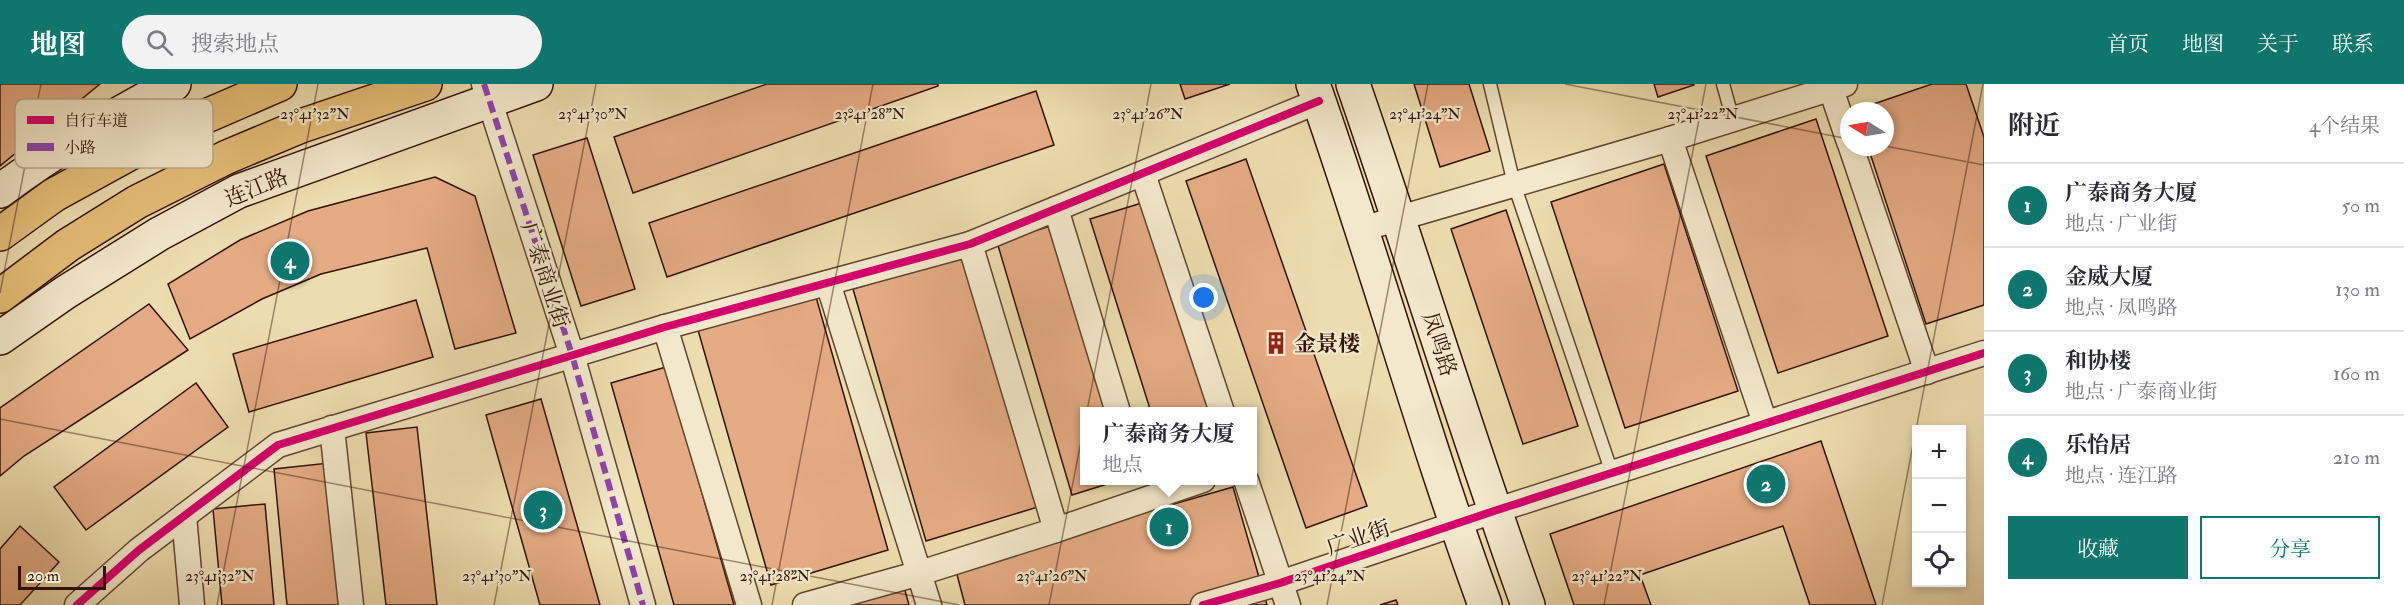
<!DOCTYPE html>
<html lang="zh">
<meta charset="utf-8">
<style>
:root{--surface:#fff;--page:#f2f2f3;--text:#2b2b33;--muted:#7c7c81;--line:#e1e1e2;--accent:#0f766e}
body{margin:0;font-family:"IM FELL Double Pica","Noto Serif SC",serif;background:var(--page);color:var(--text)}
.controls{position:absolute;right:18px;bottom:18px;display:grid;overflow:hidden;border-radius:0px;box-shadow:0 3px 9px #0003}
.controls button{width:54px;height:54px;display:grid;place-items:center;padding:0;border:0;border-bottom:2px solid var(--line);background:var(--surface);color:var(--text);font:30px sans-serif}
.compass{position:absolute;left:1840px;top:18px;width:54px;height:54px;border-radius:50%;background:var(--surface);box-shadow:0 3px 9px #0003;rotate:281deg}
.scale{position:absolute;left:18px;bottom:15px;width:88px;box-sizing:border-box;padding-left:6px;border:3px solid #311404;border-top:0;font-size:16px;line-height:21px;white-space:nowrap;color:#311404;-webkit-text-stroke:4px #f3e8cb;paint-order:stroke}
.you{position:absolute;left:1204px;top:214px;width:21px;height:21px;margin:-15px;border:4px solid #fff;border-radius:50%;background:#1a73e8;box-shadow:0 0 0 9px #1a73e833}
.badge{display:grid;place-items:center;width:39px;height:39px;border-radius:50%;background:var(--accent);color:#fff;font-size:20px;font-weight:700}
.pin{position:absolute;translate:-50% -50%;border:3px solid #fff;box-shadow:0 2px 6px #0006}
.popup{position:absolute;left:1080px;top:323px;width:177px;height:78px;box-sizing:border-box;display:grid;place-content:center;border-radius:0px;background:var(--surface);filter:drop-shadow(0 2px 4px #0005);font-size:20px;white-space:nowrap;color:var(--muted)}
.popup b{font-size:22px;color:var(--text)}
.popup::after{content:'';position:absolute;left:50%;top:100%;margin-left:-12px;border:12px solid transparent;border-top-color:var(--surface)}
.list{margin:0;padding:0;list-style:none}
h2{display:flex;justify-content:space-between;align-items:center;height:78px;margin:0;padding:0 24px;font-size:26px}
h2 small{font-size:20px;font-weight:400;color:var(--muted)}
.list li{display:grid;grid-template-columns:39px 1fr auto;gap:18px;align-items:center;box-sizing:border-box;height:84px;padding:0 24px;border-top:2px solid var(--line)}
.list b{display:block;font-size:22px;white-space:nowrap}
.list p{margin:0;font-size:20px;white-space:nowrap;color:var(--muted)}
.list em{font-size:20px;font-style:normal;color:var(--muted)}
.actions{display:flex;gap:12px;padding:18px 24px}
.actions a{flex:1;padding:14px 0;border:2px solid var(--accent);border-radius:0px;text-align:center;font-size:21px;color:var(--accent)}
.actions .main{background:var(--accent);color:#fff}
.icon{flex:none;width:33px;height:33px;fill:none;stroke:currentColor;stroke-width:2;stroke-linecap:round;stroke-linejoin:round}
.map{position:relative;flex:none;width:1984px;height:521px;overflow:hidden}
header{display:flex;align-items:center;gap:36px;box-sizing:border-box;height:84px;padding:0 30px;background:var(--accent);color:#fff}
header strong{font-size:28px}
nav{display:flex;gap:33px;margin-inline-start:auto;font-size:21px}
.search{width:420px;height:54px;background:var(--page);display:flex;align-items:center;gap:15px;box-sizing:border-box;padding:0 21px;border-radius:33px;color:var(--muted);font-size:22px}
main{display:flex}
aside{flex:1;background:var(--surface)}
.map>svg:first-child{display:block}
.building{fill:#e5ab84;stroke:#311404;stroke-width:1.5}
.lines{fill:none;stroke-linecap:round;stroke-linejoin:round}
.lane-casing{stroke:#60462f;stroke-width:15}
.street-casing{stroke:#60462f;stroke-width:27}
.secondary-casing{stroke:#311404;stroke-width:36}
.primary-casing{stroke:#311404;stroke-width:36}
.lane{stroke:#f3e8cb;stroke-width:12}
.street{stroke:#f3e8cb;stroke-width:24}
.secondary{stroke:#f3e8cb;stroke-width:33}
.primary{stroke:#e6be78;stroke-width:33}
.quiet{stroke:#8e44ad;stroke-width:6;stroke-dasharray:12 6;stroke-linecap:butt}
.cycleway-casing{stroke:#f3e8cb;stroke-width:11}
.cycleway{stroke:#d6006c;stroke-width:8}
.ticks{fill:none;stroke:#311404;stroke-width:1.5;stroke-opacity:0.45}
.labels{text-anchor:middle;stroke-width:4.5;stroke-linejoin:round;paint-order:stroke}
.street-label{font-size:22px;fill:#311404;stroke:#f3e8cb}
.poi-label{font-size:22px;font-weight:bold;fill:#311404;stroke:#f3e8cb;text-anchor:start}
.key{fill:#f3e8cb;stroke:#b9a88f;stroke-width:1.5}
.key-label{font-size:16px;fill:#311404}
.ticks-label{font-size:15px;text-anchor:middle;fill:#311404;stroke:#f3e8cb;stroke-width:4.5;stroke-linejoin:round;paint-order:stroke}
</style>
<header>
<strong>地图</strong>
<div class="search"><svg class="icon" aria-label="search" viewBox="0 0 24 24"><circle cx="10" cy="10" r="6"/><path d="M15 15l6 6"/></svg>搜索地点</div>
<nav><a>首页</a><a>地图</a><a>关于</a><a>联系</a></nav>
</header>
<main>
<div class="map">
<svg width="1984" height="521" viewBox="0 0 1984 521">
<rect width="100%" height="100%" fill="#eddcaf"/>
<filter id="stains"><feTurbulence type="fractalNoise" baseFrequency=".00333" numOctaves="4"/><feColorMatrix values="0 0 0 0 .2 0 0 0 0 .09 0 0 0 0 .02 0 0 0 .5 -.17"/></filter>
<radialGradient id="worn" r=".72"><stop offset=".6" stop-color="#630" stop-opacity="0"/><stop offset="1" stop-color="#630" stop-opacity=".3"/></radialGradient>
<g class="building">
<path d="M0,0H100L0,82Z"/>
<path d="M767,0H938V2L633,109L614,53Z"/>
<path d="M1180,0H1230L1185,15Z"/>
<path d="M1414,0H1469L1490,67L1440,83Z"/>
<path d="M1654,0H1694V1L1658,13Z"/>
<path d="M1932,0H1966L1984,53V221L1926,240L1868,63H1885V27L1856,26Z"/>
<path d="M1036,7L1054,61L667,193L649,139Z"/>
<path d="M1816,35L1888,252L1778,289L1706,72Z"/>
<path d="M587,54L635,205L581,222L533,71Z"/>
<path d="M1246,75L1367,422L1306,444L1186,97Z"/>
<path d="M1664,80L1738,307L1625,344L1551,118Z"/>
<path d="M435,93L475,112L516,249L455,265L427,164L321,190L262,215L190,255L168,200L240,156L308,127Z"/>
<path d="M1148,117L1215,328H1151L1090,135Z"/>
<path d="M1506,126L1578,342L1523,360L1451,145Z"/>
<path d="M1054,141L1109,328H1085V396H1120L1072,411L997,158Z"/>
<path d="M967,171L1041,422L926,457L853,205Z"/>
<path d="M816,213L888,466L771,501L698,246Z"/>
<path d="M416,216L433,273L249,328L233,270Z"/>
<path d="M149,220L188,266L24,372L0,392V324Z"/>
<path d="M666,283L734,521H674L611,299Z"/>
<path d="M196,299L228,343L86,446L54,403Z"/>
<path d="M541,315L600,521H540L486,331Z"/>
<path d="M417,343L437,521H386L366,349Z"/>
<path d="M1821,357L1876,521H1810L1783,442L1640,491L1651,521H1574L1550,450Z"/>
<path d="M329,379L342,521H287L274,385Z"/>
<path d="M1233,403L1267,521H965L955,483Z"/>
<path d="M265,420L274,521H222L213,425Z"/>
<path d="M20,442L59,478L20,521H0V465Z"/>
<path d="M904,503L909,521H841Z"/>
<path d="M1396,516L1398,521H1380Z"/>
</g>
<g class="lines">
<g class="lane-casing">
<g id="lane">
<path d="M1490,0L1514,100L1612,389"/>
<path d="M1723,0L1733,36"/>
</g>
</g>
<g class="street-casing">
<g id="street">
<path d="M484,0L572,271L643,521"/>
<path d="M1831,5L1849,58"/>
<path d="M1670,55L1765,339"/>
<path d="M1851,63L1927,288"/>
<path d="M1143,90L1222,328"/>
<path d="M1056,125L1118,328"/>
<path d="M1362,145L1670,55L1845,0"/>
<path d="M828,199L929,521"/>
<path d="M665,243L749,521"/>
<path d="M332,344L351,521"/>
<path d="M1246,396L1288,521"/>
<path d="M184,432L192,521"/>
<path d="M1056,446L1203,396"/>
<path d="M77,521L139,466L278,361L665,243L970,160L1319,17"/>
<path d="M805,521L920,489L1056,446L970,160"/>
<path d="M1203,521L1280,499L1494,427L1984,269"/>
</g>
</g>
<g class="secondary-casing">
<g id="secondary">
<path d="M1313,0C1374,172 1422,349 1485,521"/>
<path d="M1353,0C1413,173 1466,349 1528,521"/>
<path d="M0,107C55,66 113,31 174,0"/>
<path d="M0,254L66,208L159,150L239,107L536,0"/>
</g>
</g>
<g class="primary-casing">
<g id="primary">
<path d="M0,150L54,111L167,49L280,0"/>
<path d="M0,212L68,161L137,118L227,73L301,42L425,0"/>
</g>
</g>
<use href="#lane" class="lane"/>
<use href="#street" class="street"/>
<use href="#secondary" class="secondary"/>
<use href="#primary" class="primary"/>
<path class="quiet" d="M484,0L572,271L643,521"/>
<g class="cycleway-casing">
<g id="cycleway">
<path d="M77,521L139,466L278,361L665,243L970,160L1319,17"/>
<path d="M1203,521L1280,499L1494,427L1984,269"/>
</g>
</g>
<use href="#cycleway" class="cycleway"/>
</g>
<path class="ticks" d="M1565,0L1849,55M1885,62L1984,81M0,209L41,0M0,335L959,521M217,521L318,0M494,521L596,0M772,521L873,0M1049,521L1151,0M1327,521L1428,0M1604,521L1706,0M1882,521L1983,0"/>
<defs>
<g id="building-bare" transform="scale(1.8)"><path d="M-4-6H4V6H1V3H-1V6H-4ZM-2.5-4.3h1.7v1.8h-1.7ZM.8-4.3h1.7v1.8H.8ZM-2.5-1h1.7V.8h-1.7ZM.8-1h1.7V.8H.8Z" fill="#8f2418" stroke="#f3e8cb" stroke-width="2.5" paint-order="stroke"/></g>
</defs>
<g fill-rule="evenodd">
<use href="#building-bare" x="1276" y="259"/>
</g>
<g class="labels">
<g class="street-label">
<text transform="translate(256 103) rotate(-22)" y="8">连江路</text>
<text transform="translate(546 191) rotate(72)" y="8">广泰商业街</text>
<text transform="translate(1440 260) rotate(72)" y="8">凤鸣路</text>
<text transform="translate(1358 453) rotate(-19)" y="8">广业街</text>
</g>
<g class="poi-label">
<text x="1294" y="267">金景楼</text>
</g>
</g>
<rect x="15" y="15" width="198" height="69" rx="9" class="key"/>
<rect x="27" y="32" width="27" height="8" fill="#d6006c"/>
<rect x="27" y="59" width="27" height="8" fill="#8e44ad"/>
<g class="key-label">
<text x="64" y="42">自行车道</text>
<text x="64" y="69">小路</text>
</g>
<g class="ticks-label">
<text x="315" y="35">23°41'32"N</text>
<text x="593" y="35">23°41'30"N</text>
<text x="870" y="35">23°41'28"N</text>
<text x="1148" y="35">23°41'26"N</text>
<text x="1425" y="35">23°41'24"N</text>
<text x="1703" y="35">23°41'22"N</text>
<text x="220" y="497">23°41'32"N</text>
<text x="497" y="497">23°41'30"N</text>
<text x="775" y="497">23°41'28"N</text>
<text x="1052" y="497">23°41'26"N</text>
<text x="1330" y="497">23°41'24"N</text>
<text x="1607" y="497">23°41'22"N</text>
</g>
<rect width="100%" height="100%" filter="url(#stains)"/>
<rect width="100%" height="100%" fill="url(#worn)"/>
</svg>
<div class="controls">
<button>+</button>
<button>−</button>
<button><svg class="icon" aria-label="locate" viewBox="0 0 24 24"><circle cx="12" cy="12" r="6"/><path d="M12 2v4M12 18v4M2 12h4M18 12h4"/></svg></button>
</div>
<svg class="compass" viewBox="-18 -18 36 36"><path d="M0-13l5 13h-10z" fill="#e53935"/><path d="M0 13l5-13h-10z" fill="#7c7c81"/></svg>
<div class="scale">20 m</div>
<div class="you"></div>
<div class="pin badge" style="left:1169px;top:443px">1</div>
<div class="popup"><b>广泰商务大厦</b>地点</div>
<div class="pin badge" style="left:1766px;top:400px">2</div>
<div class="pin badge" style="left:543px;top:426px">3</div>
<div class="pin badge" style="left:290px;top:177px">4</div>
</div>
<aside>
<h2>附近<small>4个结果</small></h2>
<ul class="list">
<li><span class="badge">1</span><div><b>广泰商务大厦</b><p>地点 · 广业街</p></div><em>50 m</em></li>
<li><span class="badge">2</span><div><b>金威大厦</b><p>地点 · 凤鸣路</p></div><em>130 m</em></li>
<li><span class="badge">3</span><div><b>和协楼</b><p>地点 · 广泰商业街</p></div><em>160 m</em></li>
<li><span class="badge">4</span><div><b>乐怡居</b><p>地点 · 连江路</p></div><em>210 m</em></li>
</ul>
<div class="actions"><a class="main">收藏</a><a>分享</a></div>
</aside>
</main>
